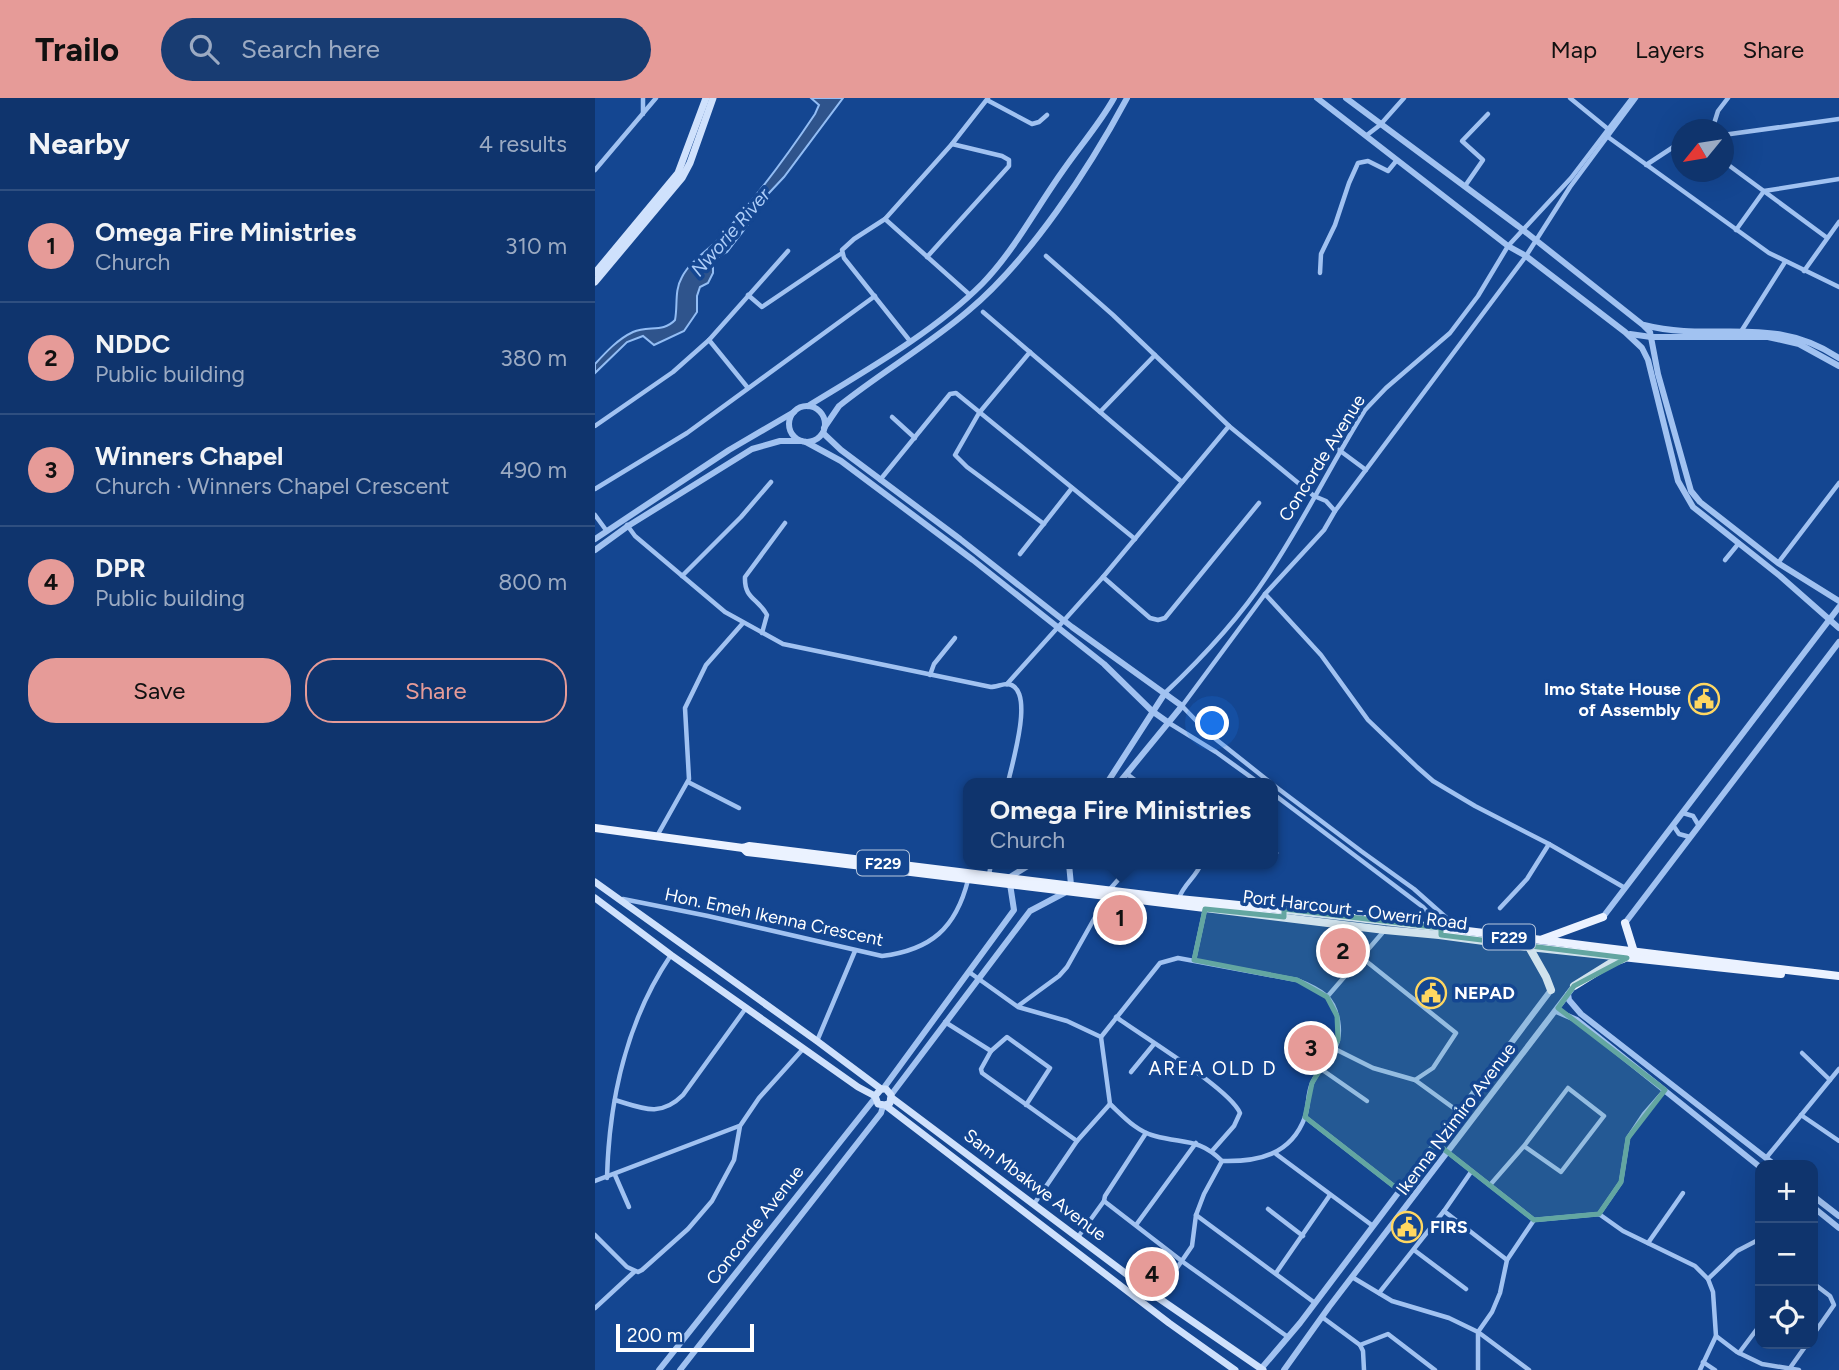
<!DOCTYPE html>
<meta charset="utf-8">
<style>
:root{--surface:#0f346d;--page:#183c72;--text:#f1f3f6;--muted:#9baac2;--line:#2f4f80;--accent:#e69b98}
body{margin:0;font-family:Figtree,sans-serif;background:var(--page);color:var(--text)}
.controls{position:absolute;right:21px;bottom:21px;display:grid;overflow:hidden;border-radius:14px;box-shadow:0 7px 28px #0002}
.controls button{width:63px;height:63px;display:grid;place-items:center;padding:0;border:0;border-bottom:2px solid var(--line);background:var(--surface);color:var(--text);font:35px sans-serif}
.compass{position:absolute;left:1076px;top:21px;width:63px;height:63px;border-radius:50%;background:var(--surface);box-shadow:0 7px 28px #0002;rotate:240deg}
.scale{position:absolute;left:21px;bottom:18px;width:138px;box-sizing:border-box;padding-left:7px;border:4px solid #fff;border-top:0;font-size:19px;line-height:24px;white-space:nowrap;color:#fff;-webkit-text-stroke:5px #144691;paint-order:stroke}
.you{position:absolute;left:618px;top:626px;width:24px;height:24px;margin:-18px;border:5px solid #fff;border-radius:50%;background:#1a73e8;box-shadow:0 0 0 10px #1a73e833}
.badge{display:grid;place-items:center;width:46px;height:46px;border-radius:50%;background:var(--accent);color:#111;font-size:23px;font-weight:700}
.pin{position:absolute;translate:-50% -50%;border:4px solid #fff;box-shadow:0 2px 7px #0006}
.popup{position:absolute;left:368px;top:680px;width:315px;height:91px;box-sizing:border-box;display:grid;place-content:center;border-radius:14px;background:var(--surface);filter:drop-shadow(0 2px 5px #0005);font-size:23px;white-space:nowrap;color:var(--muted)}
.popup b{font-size:26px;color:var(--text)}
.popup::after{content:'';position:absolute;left:50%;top:100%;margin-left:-14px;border:14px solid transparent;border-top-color:var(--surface)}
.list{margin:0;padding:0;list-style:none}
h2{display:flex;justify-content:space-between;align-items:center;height:91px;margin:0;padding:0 28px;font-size:30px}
h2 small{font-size:23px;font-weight:400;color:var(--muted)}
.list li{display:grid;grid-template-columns:46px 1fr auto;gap:21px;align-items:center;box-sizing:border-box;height:112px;padding:0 28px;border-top:2px solid var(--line)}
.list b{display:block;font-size:26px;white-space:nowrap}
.list p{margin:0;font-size:23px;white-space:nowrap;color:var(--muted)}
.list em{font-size:23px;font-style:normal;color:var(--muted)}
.actions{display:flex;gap:14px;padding:21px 28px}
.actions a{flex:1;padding:16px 0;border:2px solid var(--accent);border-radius:28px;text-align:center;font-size:24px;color:var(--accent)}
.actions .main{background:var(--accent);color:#111}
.icon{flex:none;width:38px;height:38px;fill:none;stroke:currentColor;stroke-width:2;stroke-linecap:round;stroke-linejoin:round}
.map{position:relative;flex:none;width:1244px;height:1272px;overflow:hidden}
header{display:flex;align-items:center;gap:42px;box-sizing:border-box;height:98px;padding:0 35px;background:var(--accent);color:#111}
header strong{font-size:33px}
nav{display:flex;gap:38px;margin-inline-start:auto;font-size:24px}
.search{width:490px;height:63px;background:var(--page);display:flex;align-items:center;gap:18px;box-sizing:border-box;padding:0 24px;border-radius:38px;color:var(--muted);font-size:26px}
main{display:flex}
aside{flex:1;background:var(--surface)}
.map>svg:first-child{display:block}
.water{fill:#2f548c;stroke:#93bdf4;stroke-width:2}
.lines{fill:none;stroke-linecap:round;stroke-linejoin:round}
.minor{stroke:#a1c2f1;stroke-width:4.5}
.tertiary{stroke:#a1c2f1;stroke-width:6}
.secondary{stroke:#cfe1fc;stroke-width:7}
.primary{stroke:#ebf2ff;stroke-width:8}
.marked{fill:#63a6a1;fill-opacity:0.2;stroke:#63a6a1;stroke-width:5;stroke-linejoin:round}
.labels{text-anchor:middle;stroke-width:7;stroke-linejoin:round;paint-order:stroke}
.shield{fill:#144691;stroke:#b8c8de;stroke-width:2}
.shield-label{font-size:16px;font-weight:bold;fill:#fff}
.street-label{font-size:18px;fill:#fff;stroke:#144691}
.poi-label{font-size:18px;font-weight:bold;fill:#fff;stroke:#144691;text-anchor:start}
.water-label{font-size:19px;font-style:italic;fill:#adcdf8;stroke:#144691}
.neighbourhood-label{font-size:19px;letter-spacing:2px;fill:#fff;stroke:#144691}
</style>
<header>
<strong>Trailo</strong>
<div class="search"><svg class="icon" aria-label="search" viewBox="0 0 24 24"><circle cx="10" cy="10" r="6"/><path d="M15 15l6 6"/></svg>Search here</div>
<nav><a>Map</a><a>Layers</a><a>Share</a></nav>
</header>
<main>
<aside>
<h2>Nearby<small>4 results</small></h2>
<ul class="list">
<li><span class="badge">1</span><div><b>Omega Fire Ministries</b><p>Church</p></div><em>310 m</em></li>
<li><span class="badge">2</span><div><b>NDDC</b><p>Public building</p></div><em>380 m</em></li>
<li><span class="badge">3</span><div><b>Winners Chapel</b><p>Church · Winners Chapel Crescent</p></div><em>490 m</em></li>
<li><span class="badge">4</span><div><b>DPR</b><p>Public building</p></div><em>800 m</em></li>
</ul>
<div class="actions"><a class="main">Save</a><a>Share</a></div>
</aside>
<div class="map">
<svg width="1244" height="1272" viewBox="0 0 1244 1272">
<rect width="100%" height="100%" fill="#144691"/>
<path class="water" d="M216,0H248L189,79L159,111L152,128L132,154L121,160L118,165V175L113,185L105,189L102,198V214L89,233L59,247L48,238L32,244L0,275V266C11,254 23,241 38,234C53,227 68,235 80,222C83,207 79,193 87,179C95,163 115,151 128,137C161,99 192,58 220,16L224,7Z"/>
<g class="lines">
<g class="minor">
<path d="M975,0L1013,31"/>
<path d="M392,2L437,26L444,24L452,17"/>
<path d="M48,16V0"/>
<path d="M1117,32L1123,13L1133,0"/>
<path d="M772,37L785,27L809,0"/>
<path d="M1128,37L1244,21"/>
<path d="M1013,39L1174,155L1244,189"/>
<path d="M1128,63L1231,139"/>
<path d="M1051,67L1086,44"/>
<path d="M0,72L61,0"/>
<path d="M870,88L888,62L867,43L893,16"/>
<path d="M290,121L375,197"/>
<path d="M1141,132L1169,93L1244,81"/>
<path d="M451,158L518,217L634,328L719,398L731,403L740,413"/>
<path d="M332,159L414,68V62L407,58L357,46"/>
<path d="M1209,173L1244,124"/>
<path d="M725,175L726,156L740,127L754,85L763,65L773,63L793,73L802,62"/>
<path d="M153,197L167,209L247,155"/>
<path d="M388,214L587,384"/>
<path d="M1147,232L1190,164"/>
<path d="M114,242L193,153"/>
<path d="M315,243L249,160L247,152L259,141L290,121L357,46L393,0"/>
<path d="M435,254L384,315L360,357L372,369L449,426"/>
<path d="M505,314L560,257"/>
<path d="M297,319L320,340"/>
<path d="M0,328L78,274L114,242L153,290"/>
<path d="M744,352L771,372"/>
<path d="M285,382L355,296L361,295L540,441"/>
<path d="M0,391L92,335L280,198"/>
<path d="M0,417L11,432"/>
<path d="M32,427L40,438L130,514L188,546L396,589C400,589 408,586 412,586C442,588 416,668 413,685"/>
<path d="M425,456L477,390"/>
<path d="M1130,462L1144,445"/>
<path d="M1183,465L1244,385"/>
<path d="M87,478L146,419L176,384"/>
<path d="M508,479L555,520L563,522L570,520L664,405"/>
<path d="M670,496L726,557L773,622L822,669L838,683L880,708L954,746L1030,790"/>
<path d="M167,535L172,517C163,500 149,501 150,479L190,425"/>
<path d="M335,577L339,566L360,540"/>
<path d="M412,586L508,479L634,328"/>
<path d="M570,595C608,559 643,522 672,478C708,425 736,366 770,312L791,290L855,235L883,198L913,148L976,80L1037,0"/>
<path d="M574,625L621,654L664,685"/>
<path d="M532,676L544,685"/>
<path d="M93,684L144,710"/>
<path d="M676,685L613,635L587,608L670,496L729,432L740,413L931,158L975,89L1041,0"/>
<path d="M677,686L766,753L819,791L864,831"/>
<path d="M677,695L828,809L846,829"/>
<path d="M1088,715L1098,718L1104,728"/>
<path d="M1078,727L1084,736L1095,739"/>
<path d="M62,738L94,681L90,610L111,567L148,525"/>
<path d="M677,752L681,755"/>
<path d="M394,777L396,766"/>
<path d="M515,791L537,766"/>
<path d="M584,800C589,786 601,779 606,766"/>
<path d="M28,801L113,818L287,858C336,852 361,830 373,782"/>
<path d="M905,810L932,781L954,746"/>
<path d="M766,859L861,935L838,970L820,982"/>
<path d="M583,860L702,882C712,886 722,890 730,897C744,909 748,937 739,952C734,963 724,972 718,983C712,994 714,1008 710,1019C696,1057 663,1064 627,1063C604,1040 589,1046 560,1038C542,1034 528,1018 515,1006L506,939L565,865Z"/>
<path d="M599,862L610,811"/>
<path d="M374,874L423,909L472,923L506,939"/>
<path d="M732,899L789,833"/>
<path d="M423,908L464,878L472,869L512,798"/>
<path d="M521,919C547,938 635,991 645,1015L639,1028L617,1053"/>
<path d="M350,924L396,953"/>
<path d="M222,943L260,853"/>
<path d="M740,951L778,970L820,982L864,1014"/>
<path d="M1207,955L1235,982"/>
<path d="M726,971L772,1003"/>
<path d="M536,974L559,946"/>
<path d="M20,1002C47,1010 65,1020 88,997L151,910"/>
<path d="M431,1007L455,970L412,939L396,953L386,971L387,975L482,1043"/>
<path d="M1206,1017L1244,1043"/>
<path d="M710,1019L805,1093"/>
<path d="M841,1045L939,1122"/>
<path d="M681,1056L778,1128"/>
<path d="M1171,1060L1244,971"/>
<path d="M20,1077L34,1109"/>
<path d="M12,1080C14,1002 32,922 76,857"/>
<path d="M0,1083L144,1028"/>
<path d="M895,1087L929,1048L973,990L1009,1018L966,1074L929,1048"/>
<path d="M509,1103L510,1098L551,1035"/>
<path d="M439,1106L482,1043L515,1006"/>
<path d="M673,1111L708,1138"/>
<path d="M849,1113L912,1162"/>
<path d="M1004,1116L1026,1084L1033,1040L1049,1016L1070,992"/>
<path d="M601,1117L720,1205"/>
<path d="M541,1127L601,1045"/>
<path d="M0,1137L32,1169L43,1174L47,1172L93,1131L117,1103L139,1062L145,1028L164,1000L208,951"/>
<path d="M483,1139L509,1103L588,1164L693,1239"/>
<path d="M1053,1145L1088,1095"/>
<path d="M819,1152L871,1191"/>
<path d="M681,1175L735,1097"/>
<path d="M757,1179L797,1203L854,1220L883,1234V1272"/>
<path d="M1113,1181L1142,1153L1165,1141"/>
<path d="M1218,1185L1235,1198L1239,1207L1218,1237"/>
<path d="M784,1195L849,1113L876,1074"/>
<path d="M562,1199L597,1148L601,1117L609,1096L627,1063"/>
<path d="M0,1210L39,1174"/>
<path d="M727,1219L765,1247L768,1253L769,1272"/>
<path d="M1121,1238L1142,1254L1167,1266L1204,1272"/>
<path d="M765,1247L793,1236L840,1272"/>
<path d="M1144,1255L1165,1227"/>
<path d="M1108,1264L1120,1272"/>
<path d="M1195,1270L1212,1246"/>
<path d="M934,1272L883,1234L897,1214L905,1195L912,1162L939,1122L1004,1116L1028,1133L1100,1168L1113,1181L1118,1194L1121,1238L1105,1272"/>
</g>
<g class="tertiary">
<path d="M722,0L913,148L931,158L1030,234L1047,250L1053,262L1083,383L1098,409L1185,478L1244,530"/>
<path d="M751,0L923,128L1048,227L1055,234L1063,276L1096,393L1105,404L1183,465L1244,503"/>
<path d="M1049,227C1119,245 1176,215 1244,260"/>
<path d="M1035,236L1056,239H1173L1204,246L1244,268"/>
<path d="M213,308C270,273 339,234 387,186C419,153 440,112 467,74C484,49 504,27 519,0"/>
<circle cx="212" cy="326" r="18"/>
<path d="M229,330L244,308C285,275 332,248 373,213C435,161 494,71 532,0"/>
<path d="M228,335L246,352L365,441L477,529L587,608L524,685"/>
<path d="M211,344L246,363L378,462L509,566L557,613L574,625"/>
<path d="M0,441L134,352L199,314"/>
<path d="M0,452L33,428L157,351L185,343H206"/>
<path d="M512,685L570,595"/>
<path d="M474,766L476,787"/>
<path d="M415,779L436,766"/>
<path d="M1008,819L1244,509"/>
<path d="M1030,825L1244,544"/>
<path d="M973,896L974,902L986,916L1180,1067"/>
<path d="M961,913L982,922L1165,1069"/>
<path d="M288,991L419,812L415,786"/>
<path d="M296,997L435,813L471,794"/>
<path d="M1218,1098L1244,1118"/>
<path d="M1218,1109L1244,1130"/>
<path d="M64,1272L280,1000"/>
<path d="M85,1272L286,1015L288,1008"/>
<path d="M665,1272L705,1225L956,892"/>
<path d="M689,1272L734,1209L979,888"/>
</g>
<g class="secondary">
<path d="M0,175L83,75L111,0"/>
<path d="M0,184L87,80L95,65L118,0"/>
<path d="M0,784L222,943L286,991"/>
<path d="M0,800L76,857L263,989L280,998"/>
<path d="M297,1000L562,1199L668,1272"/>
<path d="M290,1007L295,1005L296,997L291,991H286L280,998L283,1006L290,1007L574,1225L640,1272"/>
</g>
<g class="primary">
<path d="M0,730L148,750L154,748L584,801C804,822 1024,853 1244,878"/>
<path d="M148,750L152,754L790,832L844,837L934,849L1186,876"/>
<path d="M1030,825L1039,854"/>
<path d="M948,841L1008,819"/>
<path d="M934,849L951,879L956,892"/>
<path d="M979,888L1016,865L1028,861"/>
</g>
</g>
<path class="marked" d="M610,811L689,819V811L846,830V837L1032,860L979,888L963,910L1070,992L1033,1040L1026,1084L1004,1116L939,1122L841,1045L805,1093L710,1019L717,985L743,942L742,918L732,899L702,882L599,862Z"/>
<defs>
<g id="civic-ring" transform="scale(1.575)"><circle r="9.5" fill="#144691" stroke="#ffd761" stroke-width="1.5"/><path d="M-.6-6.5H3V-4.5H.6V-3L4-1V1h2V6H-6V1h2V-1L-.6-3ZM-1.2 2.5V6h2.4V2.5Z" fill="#ffd761"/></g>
</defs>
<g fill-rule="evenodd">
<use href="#civic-ring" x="1109" y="601"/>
<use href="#civic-ring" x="836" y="895"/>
<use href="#civic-ring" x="812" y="1129"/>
</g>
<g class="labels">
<g class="shield">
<rect x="262" y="752.5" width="52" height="25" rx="5"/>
<rect x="888" y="826.5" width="52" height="25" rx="5"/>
</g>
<g class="shield-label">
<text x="288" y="771">F229</text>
<text x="914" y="845">F229</text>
</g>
<g class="street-label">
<text transform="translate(727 360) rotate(-58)" y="6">Concorde Avenue</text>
<text transform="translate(760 812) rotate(7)" y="6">Port Harcourt - Owerri Road</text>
<text transform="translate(179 819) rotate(12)" y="6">Hon. Emeh Ikenna Crescent</text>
<text transform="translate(861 1021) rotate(-53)" y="6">Ikenna Nzimiro Avenue</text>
<text transform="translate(440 1087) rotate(37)" y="6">Sam Mbakwe Avenue</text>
<text transform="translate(160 1127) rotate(-52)" y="6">Concorde Avenue</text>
</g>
<g class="poi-label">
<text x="1086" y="597" text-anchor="end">Imo State House<tspan x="1086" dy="21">of Assembly</tspan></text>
<text x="859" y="901">NEPAD</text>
<text x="835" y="1135">FIRS</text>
</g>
<g class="water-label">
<text transform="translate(135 134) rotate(-49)" y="7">Nworie River</text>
</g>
<g class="neighbourhood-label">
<text x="618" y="977">AREA OLD D</text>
</g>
</g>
</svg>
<div class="controls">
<button>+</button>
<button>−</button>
<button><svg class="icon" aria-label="locate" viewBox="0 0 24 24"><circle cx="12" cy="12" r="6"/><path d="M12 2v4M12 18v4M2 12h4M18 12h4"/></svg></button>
</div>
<svg class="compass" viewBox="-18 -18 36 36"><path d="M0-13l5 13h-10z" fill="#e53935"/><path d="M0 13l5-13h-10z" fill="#9baac2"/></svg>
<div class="scale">200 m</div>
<div class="you"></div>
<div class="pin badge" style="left:525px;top:820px">1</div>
<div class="popup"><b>Omega Fire Ministries</b>Church</div>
<div class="pin badge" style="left:748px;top:853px">2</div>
<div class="pin badge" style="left:716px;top:950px">3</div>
<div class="pin badge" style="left:557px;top:1176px">4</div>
</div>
</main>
